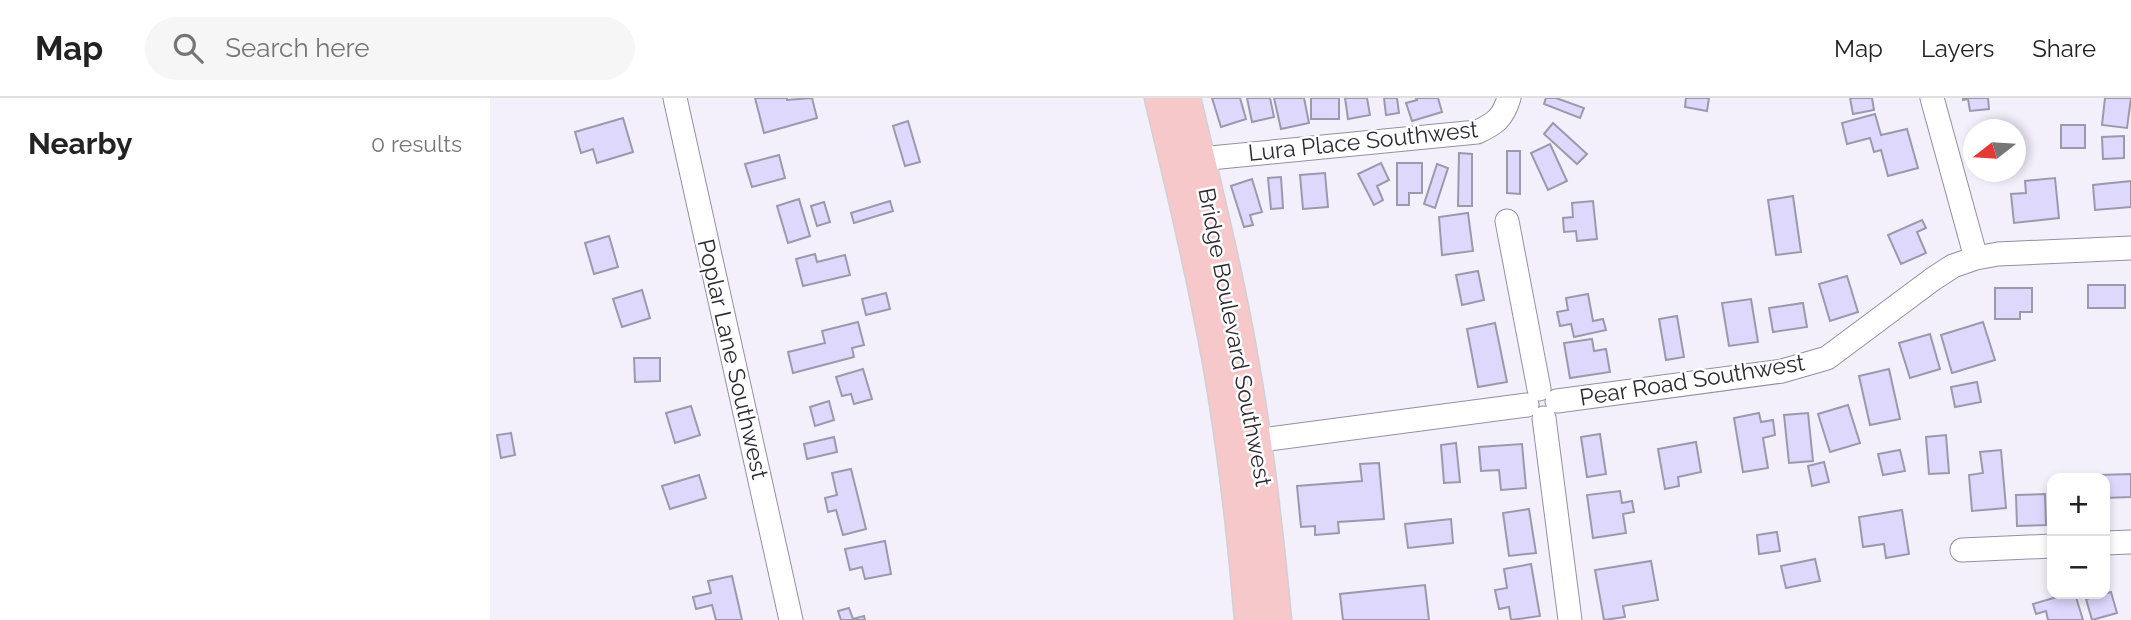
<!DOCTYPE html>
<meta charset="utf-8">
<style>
:root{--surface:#fff;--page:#f6f6f6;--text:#222;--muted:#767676;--line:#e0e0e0}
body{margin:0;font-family:Raleway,sans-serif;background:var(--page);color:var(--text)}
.controls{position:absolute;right:21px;bottom:21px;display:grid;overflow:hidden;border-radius:14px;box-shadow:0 4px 10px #0003}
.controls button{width:63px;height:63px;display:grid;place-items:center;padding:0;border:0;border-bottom:2px solid var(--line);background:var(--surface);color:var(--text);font:35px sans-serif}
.compass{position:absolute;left:1473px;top:21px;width:63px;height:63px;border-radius:50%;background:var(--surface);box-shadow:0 4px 10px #0003;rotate:253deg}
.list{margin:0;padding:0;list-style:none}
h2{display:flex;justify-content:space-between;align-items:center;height:91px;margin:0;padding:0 28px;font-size:30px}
h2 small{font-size:23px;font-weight:400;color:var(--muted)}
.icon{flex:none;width:38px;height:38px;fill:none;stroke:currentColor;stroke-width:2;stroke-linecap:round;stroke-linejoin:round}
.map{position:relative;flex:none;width:1641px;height:522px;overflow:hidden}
header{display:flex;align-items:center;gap:42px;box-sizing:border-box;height:98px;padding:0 35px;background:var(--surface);border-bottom:2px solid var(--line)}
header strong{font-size:33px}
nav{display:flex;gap:38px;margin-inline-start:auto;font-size:24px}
.search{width:490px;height:63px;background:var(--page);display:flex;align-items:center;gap:18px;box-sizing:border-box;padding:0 24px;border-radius:38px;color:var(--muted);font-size:26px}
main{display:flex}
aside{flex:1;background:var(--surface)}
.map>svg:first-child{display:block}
.building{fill:#ddd8fc;stroke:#9b99ac;stroke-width:2}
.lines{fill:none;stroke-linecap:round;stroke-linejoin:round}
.minor-casing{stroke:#948fa1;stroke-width:25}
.major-casing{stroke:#d1d0d2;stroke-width:31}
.minor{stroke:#fff;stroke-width:23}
.major{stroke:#f7c8ca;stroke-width:28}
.labels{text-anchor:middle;stroke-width:5;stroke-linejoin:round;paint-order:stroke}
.street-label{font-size:23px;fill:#2d2b33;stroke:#fff}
</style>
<header>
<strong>Map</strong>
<div class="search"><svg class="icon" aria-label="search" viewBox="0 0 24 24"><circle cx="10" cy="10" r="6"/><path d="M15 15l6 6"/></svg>Search here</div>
<nav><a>Map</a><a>Layers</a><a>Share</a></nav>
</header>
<main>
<aside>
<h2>Nearby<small>0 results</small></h2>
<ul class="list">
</ul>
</aside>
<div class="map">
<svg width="1641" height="522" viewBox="0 0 1641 522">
<rect width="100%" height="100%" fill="#f3f0fc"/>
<g class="building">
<path d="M265,0H297V2L322,0L327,20L274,35Z"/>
<path d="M722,0H750L756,21L731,29Z"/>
<path d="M757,0H780L784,19L762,24Z"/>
<path d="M784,0H814L819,25L791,31Z"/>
<rect x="821" y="0" width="28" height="21"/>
<path d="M855,0H877L880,17L858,21Z"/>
<path d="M894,0H907L909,15L896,17Z"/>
<path d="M926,0H948L952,14L922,23L916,5L927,2Z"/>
<path d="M1056,0H1066L1094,10L1090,20L1054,6Z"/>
<path d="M1196,0H1219L1217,13L1195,9Z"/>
<path d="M1360,0H1382L1384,12L1363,16Z"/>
<path d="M1473,0H1498L1499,11L1480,13L1478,1L1473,2Z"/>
<path d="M1615,0H1641L1637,30L1612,27Z"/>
<path d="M1385,16L1391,37L1417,31L1428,70L1398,78L1391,52L1384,54L1380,40L1357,46L1352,25Z"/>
<path d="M133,20L143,54L107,65L103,51L91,55L85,34Z"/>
<path d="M418,23L430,64L415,68L403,28Z"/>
<path d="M1063,25L1097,56L1087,66L1054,36Z"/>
<rect x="1571" y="27" width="24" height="23"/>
<path d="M1634,38V60L1613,61L1612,39Z"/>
<path d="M1060,46L1077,83L1058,92L1041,55Z"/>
<path d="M1017,53H1030V96L1017,95Z"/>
<path d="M969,55L982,56V108H968Z"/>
<path d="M289,57L295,80L262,89L255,66Z"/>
<path d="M891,65L899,82L887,88L893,102L884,107L868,76Z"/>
<path d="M907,65H932V95H919V107H907Z"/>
<path d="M947,66L958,70L945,110L934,106Z"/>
<path d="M835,75L838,109L813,111L810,77Z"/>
<path d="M791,79L793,110L781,111L778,80Z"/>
<path d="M1565,80L1569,120L1524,125L1521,96L1536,95L1535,83Z"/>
<path d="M762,81L772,114L760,117L763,127L754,129L741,88Z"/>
<path d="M1641,83V109L1605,112L1603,87Z"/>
<path d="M1303,98L1311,154L1286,157L1278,102Z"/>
<path d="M309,101L320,138L298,145L287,108Z"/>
<path d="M400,103L403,113L364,125L361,115Z"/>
<path d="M1103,103L1107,141L1087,143L1086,133L1074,134L1073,120L1083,119L1082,105Z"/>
<path d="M334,104L340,124L327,128L321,108Z"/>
<path d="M978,115L983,153L952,157L949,119Z"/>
<path d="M1432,122L1436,130L1427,134L1436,155L1411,166L1398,137Z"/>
<path d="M119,138L128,169L104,176L95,145Z"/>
<path d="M325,156L327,164L355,157L360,177L313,188L306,161Z"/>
<path d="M988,173L994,202L972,207L966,177Z"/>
<path d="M1357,178L1368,214L1340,223L1329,186Z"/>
<rect x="1598" y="187" width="37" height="23"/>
<path d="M1505,190H1542V214H1530V221H1505Z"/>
<path d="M152,192L160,220L132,229L123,201Z"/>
<path d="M396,195L400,211L376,217L372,201Z"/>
<path d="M1098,196L1103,223L1113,221L1116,232L1084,239L1081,226L1070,228L1067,214L1078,212L1076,200Z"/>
<path d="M1261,201L1268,244L1239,248L1232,205Z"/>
<path d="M1313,205L1317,229L1283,234L1279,210Z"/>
<path d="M1187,218L1194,259L1176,262L1169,221Z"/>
<path d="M368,224L374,247L362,250L364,259L303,275L298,254L335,245L332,233Z"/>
<path d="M1493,224L1505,262L1462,275L1451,237Z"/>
<path d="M1005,225L1017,284L988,289L977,231Z"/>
<path d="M1440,236L1450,271L1420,280L1409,245Z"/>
<path d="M1102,241L1104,253L1116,251L1120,274L1080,280L1074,245Z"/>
<path d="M144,260H170V283L145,284Z"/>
<path d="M373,271L382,301L364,306L361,296L352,298L346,279Z"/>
<path d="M1399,271L1410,321L1380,327L1369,278Z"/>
<path d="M1487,284L1491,304L1465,309L1461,289Z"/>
<path d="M339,303L344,322L325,328L320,309Z"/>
<path d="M1358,307L1370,345L1340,354L1328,316Z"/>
<path d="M201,308L210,337L185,345L176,315Z"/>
<path d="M1269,315L1271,324L1283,322L1285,337L1273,340L1278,370L1253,374L1244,320Z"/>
<path d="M1318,315L1323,363L1299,365L1294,317Z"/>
<path d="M21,335L25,357L11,360L7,337Z"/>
<path d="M1110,336L1116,376L1097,379L1091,339Z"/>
<path d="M1456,337L1459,375L1439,376L1436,339Z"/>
<path d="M344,339L347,354L317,361L314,346Z"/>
<path d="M1206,344L1211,374L1188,379L1189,388L1175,391L1168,351Z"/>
<path d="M966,345L970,384L954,385L951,347Z"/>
<path d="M1032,346L1036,390L1011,392L1009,372L991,373L989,349Z"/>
<path d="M1410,352L1415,373L1393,377L1388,356Z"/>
<path d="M1511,352L1516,410L1482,413L1479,377L1493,375L1490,354Z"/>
<path d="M1334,364L1339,384L1322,388L1318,368Z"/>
<path d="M889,365L894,421L848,424L849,435L825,437V428L811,429L807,388L872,383L870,366Z"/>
<path d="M361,371L376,431L353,437L346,412L338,414L335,400L347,397L342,375Z"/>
<path d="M1641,376V399L1615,400V380H1610L1609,377Z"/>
<path d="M209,377L216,400L180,411L172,388Z"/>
<path d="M1130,393L1132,405L1142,403L1144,414L1133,416L1136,435L1103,440L1097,397Z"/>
<path d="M1555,396L1556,427L1527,428L1526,397Z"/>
<path d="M1039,411L1046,455L1019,458L1013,415Z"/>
<path d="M1412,412L1419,456L1396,460L1394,446L1373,449L1369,419Z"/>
<path d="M961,421L963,445L918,450L915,426Z"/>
<path d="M1287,434L1290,453L1269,456L1267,437Z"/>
<path d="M395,443L401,476L375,481L372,469L360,472L355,451Z"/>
<path d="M1325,461L1330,483L1296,490L1291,468Z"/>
<path d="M1161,463L1168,502L1133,508L1135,519L1114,522L1105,472Z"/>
<path d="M1041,466L1050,518L1021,522L1019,509L1009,511L1005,492L1017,490L1014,471Z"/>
<path d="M242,478L252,522H226L222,507L206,511L203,499L221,495L218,483Z"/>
<path d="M935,487L939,522H853L850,496Z"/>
<path d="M1621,494L1627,515L1602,522L1596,501Z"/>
<path d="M1577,496H1585L1593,522H1558L1556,513L1546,516L1543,506Z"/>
<path d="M359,510L363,521L374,518L375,522H351L348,513Z"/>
</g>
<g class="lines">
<g class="minor-casing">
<g id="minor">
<path d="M185,0L301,522"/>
<path d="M1442,0L1486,160"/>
<path d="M710,61L987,34C1005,26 1013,20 1019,0"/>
<path d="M1017,123L1049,291"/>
<path d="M1067,303L1292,273L1337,260L1443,181L1463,168L1486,160L1508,156L1641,150"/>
<path d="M1054,320L1080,522"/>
<path d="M749,345L1037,307"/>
<path d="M1615,445L1641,444"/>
<path d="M1472,452L1562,448"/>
</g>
</g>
<g class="major-casing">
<g id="major">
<path d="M669,0C690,88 711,175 727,264C742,349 752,436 759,522"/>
<path d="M696,0C717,89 740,179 755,269C770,353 779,437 787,522"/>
</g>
</g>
<use href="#minor" class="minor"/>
<use href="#major" class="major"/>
</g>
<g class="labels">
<g class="street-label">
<text transform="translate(873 43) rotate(-6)" y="8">Lura Place Southwest</text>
<text transform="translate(745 239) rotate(79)" y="8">Bridge Boulevard Southwest</text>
<text transform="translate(243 261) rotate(77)" y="8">Poplar Lane Southwest</text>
<text transform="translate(1202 282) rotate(-9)" y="8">Pear Road Southwest</text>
</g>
</g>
</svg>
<div class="controls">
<button>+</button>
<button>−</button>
</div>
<svg class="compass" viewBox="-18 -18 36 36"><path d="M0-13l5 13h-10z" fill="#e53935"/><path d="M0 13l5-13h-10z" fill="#767676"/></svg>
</div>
</main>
